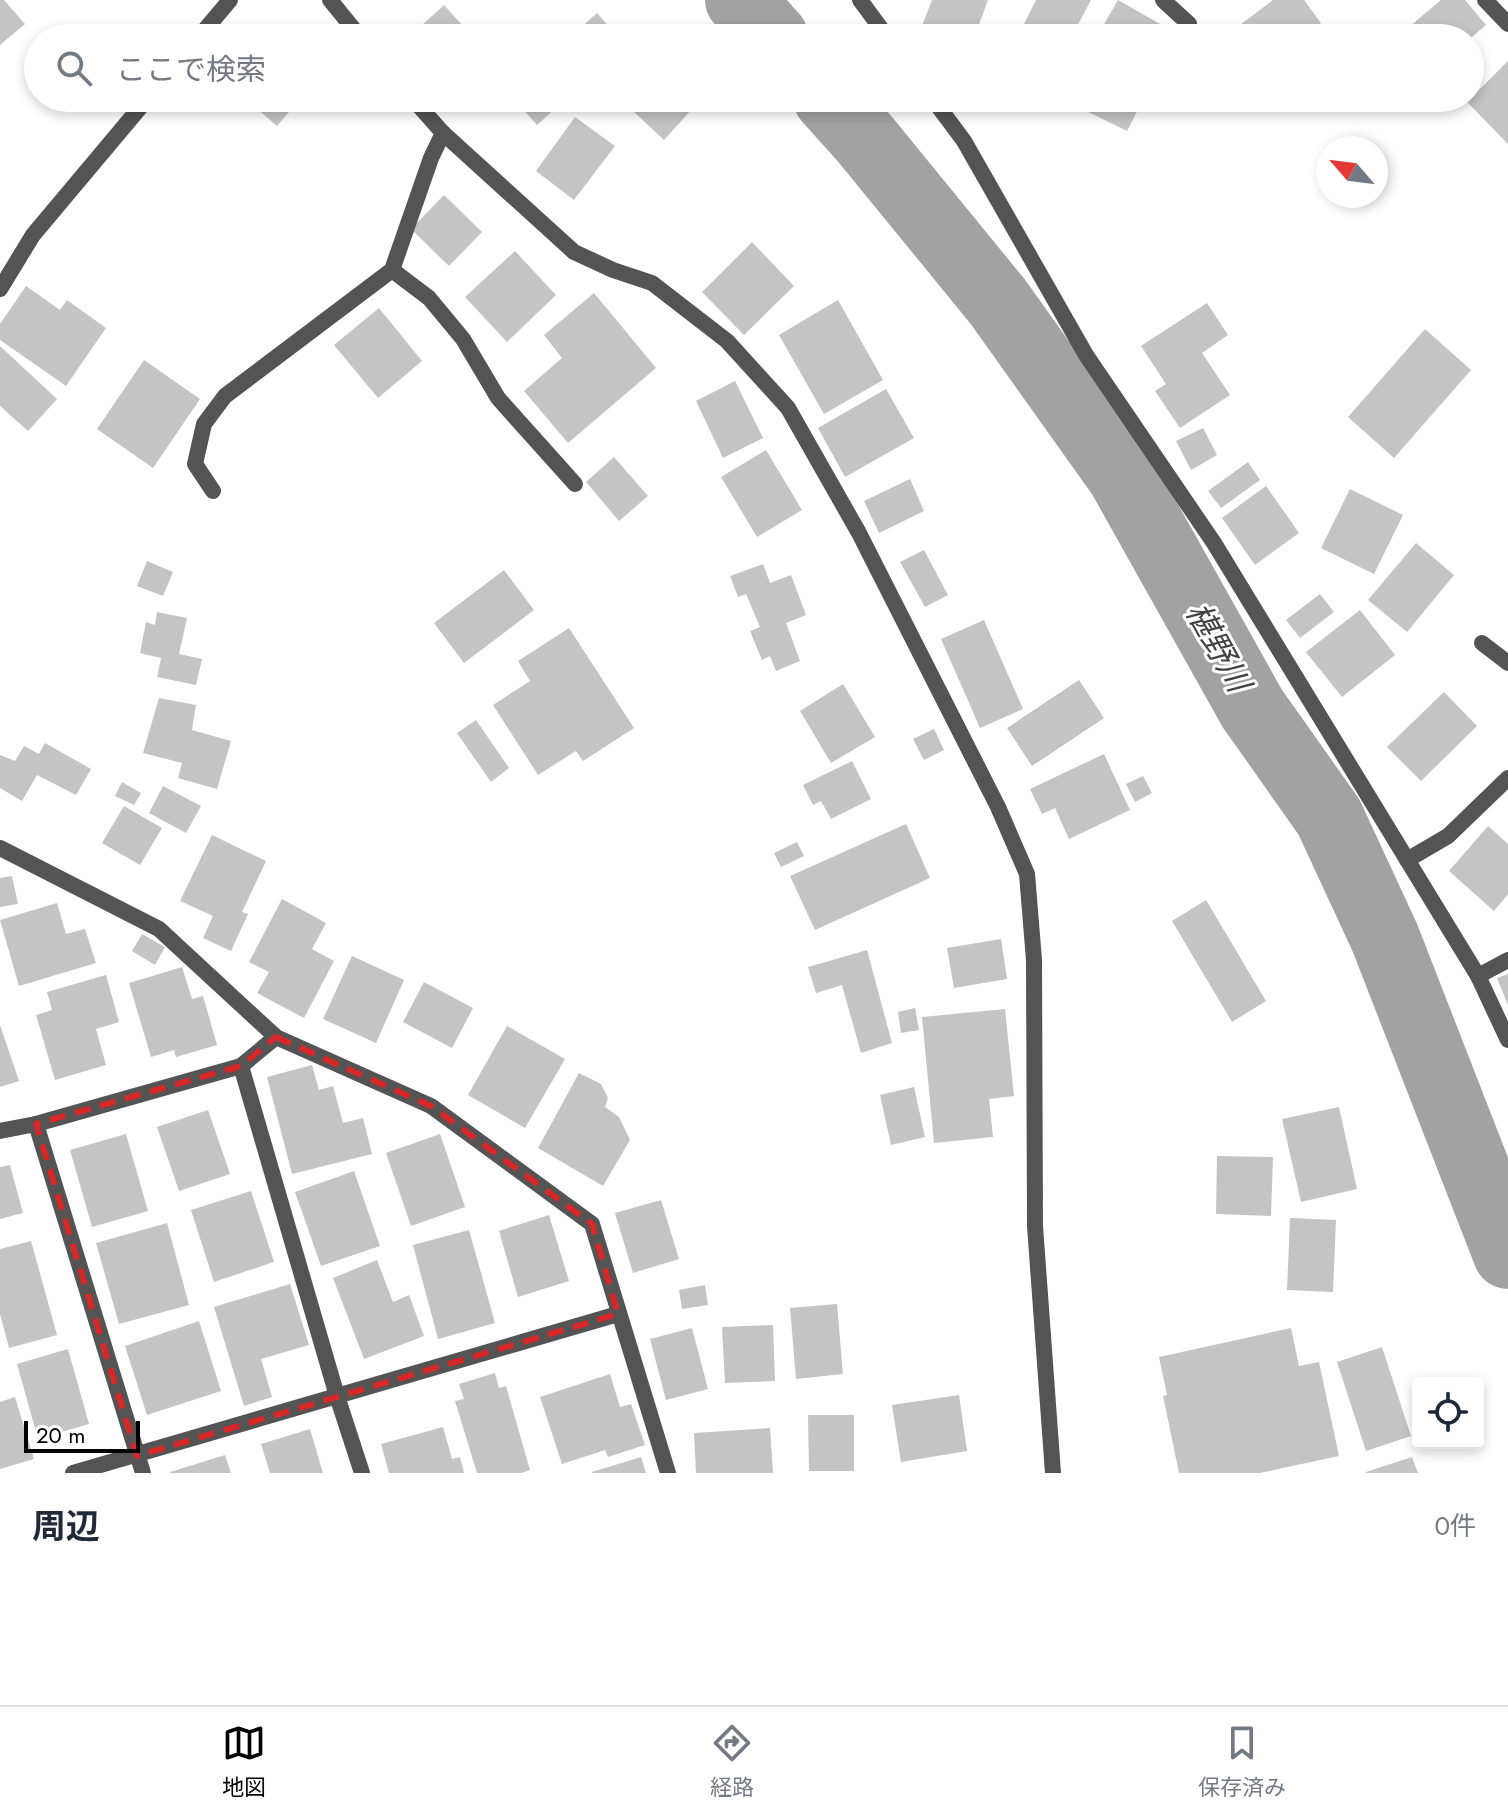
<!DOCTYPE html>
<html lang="ja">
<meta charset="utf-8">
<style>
:root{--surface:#fff;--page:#f6f6f7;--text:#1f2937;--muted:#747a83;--line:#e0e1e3;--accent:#000}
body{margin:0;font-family:Jost,"Noto Sans JP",sans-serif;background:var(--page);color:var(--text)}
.controls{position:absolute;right:24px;bottom:24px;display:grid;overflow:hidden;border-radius:8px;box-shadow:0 4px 12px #0003}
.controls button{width:72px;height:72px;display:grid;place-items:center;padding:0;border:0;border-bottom:2px solid var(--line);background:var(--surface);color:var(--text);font:40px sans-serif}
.compass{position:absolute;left:1316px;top:136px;width:72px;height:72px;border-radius:50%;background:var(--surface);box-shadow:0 4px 12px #0003;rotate:298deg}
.scale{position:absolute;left:24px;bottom:20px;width:116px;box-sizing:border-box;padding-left:8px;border:4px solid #000;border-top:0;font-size:22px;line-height:28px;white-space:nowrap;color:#000;-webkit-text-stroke:6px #fff;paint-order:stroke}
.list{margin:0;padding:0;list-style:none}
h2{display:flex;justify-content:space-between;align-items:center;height:104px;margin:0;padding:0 32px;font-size:34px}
h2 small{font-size:26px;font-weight:400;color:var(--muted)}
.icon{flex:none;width:44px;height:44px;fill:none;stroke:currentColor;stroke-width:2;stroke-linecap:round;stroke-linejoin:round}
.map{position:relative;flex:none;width:1508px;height:1473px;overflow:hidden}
.search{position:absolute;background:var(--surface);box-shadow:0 4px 12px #0003;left:24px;right:24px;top:24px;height:88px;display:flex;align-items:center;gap:20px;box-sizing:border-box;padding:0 28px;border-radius:44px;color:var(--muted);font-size:30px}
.sheet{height:232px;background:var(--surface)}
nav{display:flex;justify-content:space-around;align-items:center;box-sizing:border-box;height:112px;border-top:2px solid var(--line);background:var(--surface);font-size:22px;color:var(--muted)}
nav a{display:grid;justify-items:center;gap:4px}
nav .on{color:var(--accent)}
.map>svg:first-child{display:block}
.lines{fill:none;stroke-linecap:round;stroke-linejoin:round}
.river{stroke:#a2a2a2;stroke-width:70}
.building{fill:#c4c4c4}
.minor{stroke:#545454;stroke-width:16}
.marked{fill:none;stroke:#d62828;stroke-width:6;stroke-dasharray:16 10;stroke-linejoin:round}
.labels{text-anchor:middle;stroke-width:6;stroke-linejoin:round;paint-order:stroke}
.water-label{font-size:32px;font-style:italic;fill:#434343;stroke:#fff}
</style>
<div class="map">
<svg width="1508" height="1473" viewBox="0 0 1508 1473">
<rect width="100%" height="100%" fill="#fff"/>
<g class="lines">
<g class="river">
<path d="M740,0L774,38"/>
<path d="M828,98L864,138L998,302L1122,476L1252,708L1329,817L1385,938L1508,1254"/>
</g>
</g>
<g class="building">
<path d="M0,0H4L25,24L0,45Z"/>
<path d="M932,0H988L974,38L918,36Z"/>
<path d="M1036,0H1091L1071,38H1017Z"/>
<path d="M1118,0L1174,32L1170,38H1096Z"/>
<path d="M1273,0H1304L1321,23L1300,38H1237L1232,31Z"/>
<path d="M1441,0H1465L1486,25L1471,38H1418L1409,27Z"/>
<path d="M444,5L474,38H408Z"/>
<path d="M597,13L619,38H569Z"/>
<path d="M230,25L245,38H218Z"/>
<path d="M1508,61V144L1467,102Z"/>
<path d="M245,98H301L277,126Z"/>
<path d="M513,98H567L537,125Z"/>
<path d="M619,98H702L664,140Z"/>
<path d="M1077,98H1144L1127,131L1074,105Z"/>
<path d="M575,117L615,146L574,200L536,171Z"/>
<path d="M444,195L482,232L449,266L411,229Z"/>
<path d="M752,242L794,286L744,335L702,292Z"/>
<path d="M515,251L556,295L507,342L465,297Z"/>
<path d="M26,286L60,310L67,300L106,328L66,386L0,340V324Z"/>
<path d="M594,293L656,368L568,443L524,391L562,358L544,335Z"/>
<path d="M838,300L883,380L824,414L779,335Z"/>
<path d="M1207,303L1228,335L1202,353L1230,395L1180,428L1155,391L1166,384L1141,346Z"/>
<path d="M379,308L422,361L378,398L334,345Z"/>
<path d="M1425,329L1471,370L1394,458L1348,417Z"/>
<path d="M0,346L57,399L28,431L0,406Z"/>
<path d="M144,360L200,399L153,468L97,429Z"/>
<path d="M735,381L763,438L723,458L696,401Z"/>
<path d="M886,389L914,438L845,477L818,428Z"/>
<path d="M1203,428L1217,455L1191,470L1176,441Z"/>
<path d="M766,450L802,510L757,537L721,477Z"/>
<path d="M614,457L648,496L619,521L586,482Z"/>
<path d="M1248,462L1260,480L1221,508L1208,491Z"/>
<path d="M910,479L924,511L879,533L864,501Z"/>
<path d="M1266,486L1299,533L1255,565L1222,518Z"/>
<path d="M1350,489L1403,515L1374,574L1321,548Z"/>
<path d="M1416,543L1454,575L1407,632L1368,600Z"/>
<path d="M924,550L948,595L925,607L900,562Z"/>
<path d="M147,561L173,572L163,596L137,586Z"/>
<path d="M763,564L770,583L791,575L806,615L786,623L800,661L776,671L770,656L762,660L750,631L760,627L746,594L738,597L730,576Z"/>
<path d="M504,570L534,610L464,663L434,623Z"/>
<path d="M1320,594L1334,612L1300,638L1286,620Z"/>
<path d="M1360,610L1395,655L1342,697L1306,652Z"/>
<path d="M157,612L187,618L179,654L202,659L196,685L157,677L161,658L140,653L146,622L155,625Z"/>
<path d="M984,620L1023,709L980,728L941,639Z"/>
<path d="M569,628L634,728L583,761L576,751L538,775L493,705L530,681L518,661Z"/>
<path d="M1079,680L1104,718L1032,766L1007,728Z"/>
<path d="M843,684L875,737L831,763L800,711Z"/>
<path d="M1444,692L1477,726L1421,781L1387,747Z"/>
<path d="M159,698L196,705L192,730L231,741L217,789L178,778L182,763L143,753Z"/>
<path d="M476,720L509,768L491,782L457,733Z"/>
<path d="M934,729L944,750L924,760L913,739Z"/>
<path d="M45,743L91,769L76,795L37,775L22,801L0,788V755L15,761L24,746L39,754Z"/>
<path d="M1104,754L1130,810L1069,839L1055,808L1042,814L1030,789Z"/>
<path d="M852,761L871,799L831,819L821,801L813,805L803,785Z"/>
<path d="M1143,776L1152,793L1135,802L1126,784Z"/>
<path d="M122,782L141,793L134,805L115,796Z"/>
<path d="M163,786L201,806L186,833L149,813Z"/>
<path d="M124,806L162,828L140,865L102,843Z"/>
<path d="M906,824L930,878L815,930L790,876Z"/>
<path d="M1488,826L1508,844V894L1494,911L1449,871Z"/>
<path d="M212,835L266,861L242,912L248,914L231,951L203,938L213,916L180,901Z"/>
<path d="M797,842L804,856L781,867L774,853Z"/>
<path d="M12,876L18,904L0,907V878Z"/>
<path d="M282,899L326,923L312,949L334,961L304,1018L257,993L269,972L249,962Z"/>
<path d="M1206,900L1266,1001L1232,1022L1172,921Z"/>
<path d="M57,903L66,934L85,929L96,963L19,986L0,920Z"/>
<path d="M142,934L165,947L155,965L132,951Z"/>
<path d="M1001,939L1007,979L954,988L947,948Z"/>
<path d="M867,950L892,1043L861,1053L842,985L816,993L808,967Z"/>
<path d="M352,956L404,980L376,1043L323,1019Z"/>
<path d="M182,967L192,999L203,996L217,1045L176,1057L174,1050L151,1057L129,983Z"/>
<path d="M1508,974V1005L1497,978Z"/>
<path d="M106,975L119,1022L96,1029L106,1065L55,1080L36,1015L52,1010L47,992Z"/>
<path d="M424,982L473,1008L452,1048L403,1022Z"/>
<path d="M915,1008L919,1030L901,1033L898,1012Z"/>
<path d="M1005,1009L1014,1096L989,1099L993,1137L934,1143L922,1017Z"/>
<path d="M0,1025L19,1081L0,1087Z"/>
<path d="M507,1026L565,1059L525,1128L468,1095Z"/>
<path d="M312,1065L319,1090L333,1086L343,1123L363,1118L372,1154L292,1174L267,1077Z"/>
<path d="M579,1073L601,1084L608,1098L605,1107L619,1117L630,1140L603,1186L538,1148Z"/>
<path d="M914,1087L925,1137L891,1145L880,1095Z"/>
<path d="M1339,1107L1357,1189L1301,1202L1282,1119Z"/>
<path d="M208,1110L230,1174L179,1191L157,1127Z"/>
<path d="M126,1134L148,1211L92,1227L70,1150Z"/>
<path d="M440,1134L465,1207L411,1226L386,1153Z"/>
<path d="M1217,1156L1273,1157L1271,1216L1216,1214Z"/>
<path d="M10,1165L23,1213L0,1219V1167Z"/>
<path d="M354,1171L380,1246L321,1266L295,1192Z"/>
<path d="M251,1191L274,1262L214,1282L191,1210Z"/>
<path d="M661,1200L679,1259L633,1273L615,1213Z"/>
<path d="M549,1215L569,1281L518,1297L499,1231Z"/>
<path d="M1290,1218L1336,1220L1333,1292L1287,1290Z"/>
<path d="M167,1223L189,1305L119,1324L96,1243Z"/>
<path d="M469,1230L495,1323L438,1339L413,1245Z"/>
<path d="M31,1241L57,1335L9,1348L0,1314V1249Z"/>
<path d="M377,1260L393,1302L409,1295L424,1336L364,1359L333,1278Z"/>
<path d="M290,1284L309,1345L261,1359L272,1397L244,1406L214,1307Z"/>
<path d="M705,1285L708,1305L682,1309L679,1290Z"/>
<path d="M837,1304L843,1374L796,1379L790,1308Z"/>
<path d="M199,1321L221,1391L147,1415L125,1346Z"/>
<path d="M773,1325L775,1381L725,1383L722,1327Z"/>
<path d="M692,1328L708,1389L666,1400L650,1339Z"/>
<path d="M1291,1328L1299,1366L1319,1362L1339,1456L1260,1473H1179L1163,1396L1167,1395L1159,1357Z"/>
<path d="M1382,1347L1411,1436L1366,1451L1337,1362Z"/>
<path d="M68,1349L89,1424L38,1439L17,1364Z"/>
<path d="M495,1373L499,1388L506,1386L530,1470L522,1473H477L455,1401L464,1399L459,1384Z"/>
<path d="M610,1374L620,1407L631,1404L645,1445L608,1457L605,1450L562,1464L540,1397Z"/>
<path d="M959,1395L967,1451L901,1462L892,1405Z"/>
<path d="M15,1397L34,1459L0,1469V1402Z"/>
<path d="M808,1415H854V1471H809Z"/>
<path d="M443,1427L452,1459L460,1457L464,1473H389L381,1444Z"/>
<path d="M770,1428L773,1473H696L694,1433Z"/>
<path d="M310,1429L323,1473H270L261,1444Z"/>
<path d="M225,1455L231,1473H170V1472Z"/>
<path d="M641,1457L646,1473H592V1472Z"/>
<path d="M1412,1457L1418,1473H1366V1472Z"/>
</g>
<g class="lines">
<g class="minor">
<path d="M330,0L361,38"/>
<path d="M860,0L888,38"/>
<path d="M1163,0L1189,24"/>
<path d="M1485,0L1508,24"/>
<path d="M198,38L230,0"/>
<path d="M412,98L443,133L574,252L613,270L652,283L727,341L788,408L859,533L998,807L1027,874L1034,960L1035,1226L1053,1473"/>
<path d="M932,98L964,141L1086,355L1214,543L1478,976L1508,1040"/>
<path d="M392,270L429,298L463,339L498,398L575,484"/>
<path d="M0,289L33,235L148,98"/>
<path d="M213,491L195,464L204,424L225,396L392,270L431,158L443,133"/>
<path d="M1482,643L1508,663"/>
<path d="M0,848L159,929L276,1037L431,1106L592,1224L668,1473"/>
<path d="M1407,860L1448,836L1508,778"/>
<path d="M1478,976L1508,960"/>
<path d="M241,1066L337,1396L362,1473"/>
<path d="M36,1124L143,1473"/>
<path d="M0,1131L36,1124L241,1066L276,1037"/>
<path d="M73,1473L618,1314"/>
</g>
</g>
<path class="marked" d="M276,1037L431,1106L592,1224L618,1314L137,1456L36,1124L241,1066Z"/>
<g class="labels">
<g class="water-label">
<text transform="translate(1218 647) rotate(61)" y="11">椹野川</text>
</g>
</g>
</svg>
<div class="controls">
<button><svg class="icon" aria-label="locate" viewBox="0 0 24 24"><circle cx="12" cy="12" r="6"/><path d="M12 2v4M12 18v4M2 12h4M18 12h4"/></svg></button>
</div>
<svg class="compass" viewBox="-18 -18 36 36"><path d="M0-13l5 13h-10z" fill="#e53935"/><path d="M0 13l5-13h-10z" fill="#747a83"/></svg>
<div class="scale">20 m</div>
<div class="search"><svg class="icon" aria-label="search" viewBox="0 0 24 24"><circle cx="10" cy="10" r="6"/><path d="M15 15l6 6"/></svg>ここで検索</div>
</div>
<section class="sheet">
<h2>周辺<small>0件</small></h2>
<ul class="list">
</ul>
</section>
<nav>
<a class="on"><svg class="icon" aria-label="map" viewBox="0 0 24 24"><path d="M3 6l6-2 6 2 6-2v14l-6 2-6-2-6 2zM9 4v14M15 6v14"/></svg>地図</a>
<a><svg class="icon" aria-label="directions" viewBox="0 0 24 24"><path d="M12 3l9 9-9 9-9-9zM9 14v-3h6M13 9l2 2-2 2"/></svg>経路</a>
<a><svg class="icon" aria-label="saved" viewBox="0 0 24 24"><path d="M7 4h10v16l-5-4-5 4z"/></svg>保存済み</a>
</nav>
